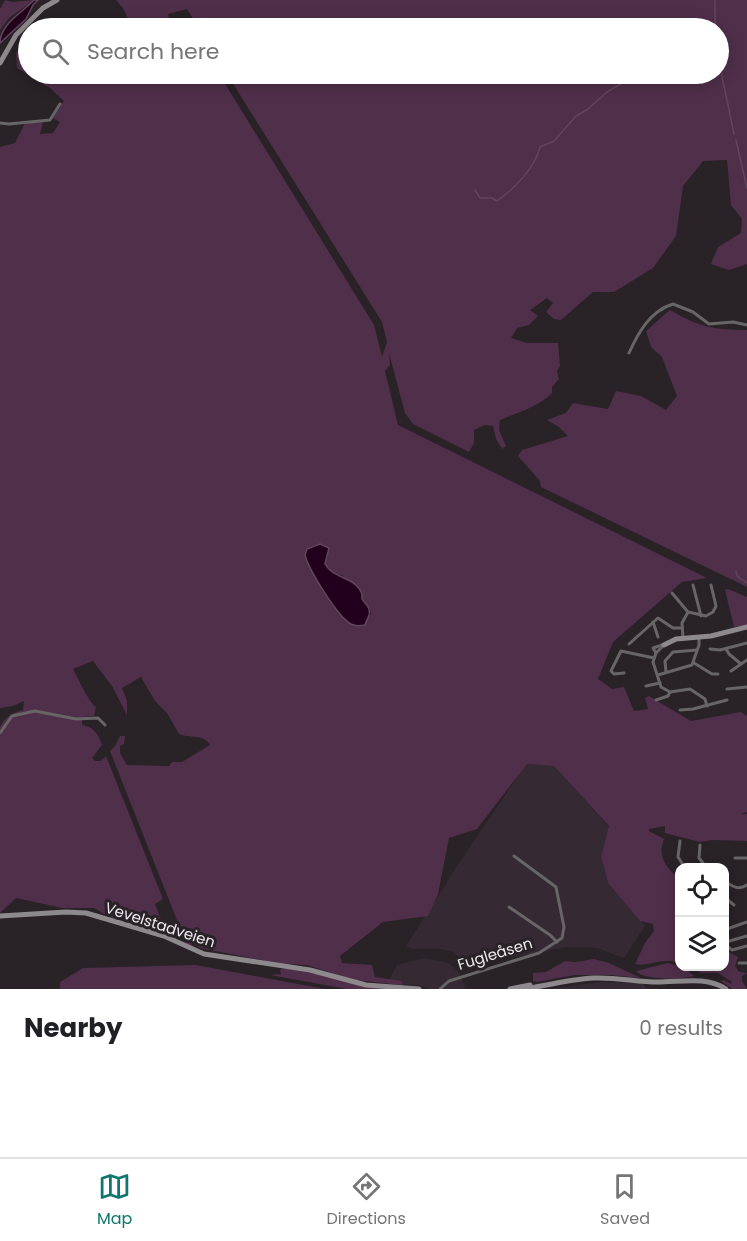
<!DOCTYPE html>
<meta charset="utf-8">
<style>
:root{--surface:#fff;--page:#f2f2f2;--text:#202124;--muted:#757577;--line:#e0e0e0;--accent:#0f766e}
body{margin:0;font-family:Poppins,sans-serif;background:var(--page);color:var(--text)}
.controls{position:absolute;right:18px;bottom:18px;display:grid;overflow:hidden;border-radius:12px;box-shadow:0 3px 15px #0003}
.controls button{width:54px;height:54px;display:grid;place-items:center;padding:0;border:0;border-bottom:2px solid var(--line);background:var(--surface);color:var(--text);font:30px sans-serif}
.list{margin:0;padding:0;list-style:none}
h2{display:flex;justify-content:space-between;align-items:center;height:78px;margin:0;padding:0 24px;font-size:26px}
h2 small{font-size:20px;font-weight:400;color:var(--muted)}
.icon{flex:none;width:33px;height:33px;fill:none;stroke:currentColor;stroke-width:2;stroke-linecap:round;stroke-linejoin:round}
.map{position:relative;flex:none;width:747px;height:989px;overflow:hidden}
.search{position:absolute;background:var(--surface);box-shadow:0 3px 15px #0003;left:18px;right:18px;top:18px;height:66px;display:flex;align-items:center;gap:15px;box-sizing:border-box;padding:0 21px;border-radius:33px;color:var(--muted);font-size:22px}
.sheet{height:168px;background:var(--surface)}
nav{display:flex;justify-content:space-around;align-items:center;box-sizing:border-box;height:84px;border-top:2px solid var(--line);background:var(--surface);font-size:16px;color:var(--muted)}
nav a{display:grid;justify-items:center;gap:3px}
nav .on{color:var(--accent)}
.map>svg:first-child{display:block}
.built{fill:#352a33}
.green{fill:#502f4a;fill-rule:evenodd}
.water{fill:#22001d;stroke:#60465c;stroke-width:1.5}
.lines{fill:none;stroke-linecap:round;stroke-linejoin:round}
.stream{stroke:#60465c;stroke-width:1.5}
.street{stroke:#686567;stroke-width:3}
.secondary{stroke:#8e898d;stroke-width:5}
.labels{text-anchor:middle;stroke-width:6;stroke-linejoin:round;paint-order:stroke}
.street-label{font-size:15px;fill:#efeaee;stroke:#292227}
</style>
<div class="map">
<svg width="747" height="989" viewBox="0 0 747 989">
<rect width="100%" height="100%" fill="#292227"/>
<g class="built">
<path d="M526,764L554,766L609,827L601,856L608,883L645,926L624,958L597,948L566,947L467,966L453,952L441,949H413L406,946L457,866Z"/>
<path d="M425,958L449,963L460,974L466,989H428L419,985L387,984L397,965Z"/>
<path d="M601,982L644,983L645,987L656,989H549Z"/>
</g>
<g class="green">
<path d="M5,0L12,2L34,0L9,18L0,30V9Z"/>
<path d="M116,0H747V264L729,270L711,264L718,247L741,233L742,219L731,205L727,160L703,161L683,186L676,236L653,268L614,292H593L561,320L554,319L546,312L553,303L547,298L530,310L538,316L529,325L517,328L511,338L527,343H558L560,366L557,371L559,379L552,387V393C537,408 518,412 500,420L499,430L506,446L502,449L496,439L493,426L485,425L474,430V443L469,452L413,424L405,413L389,353L390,365L385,371L398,425L707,578L682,582L613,642L598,679L612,689L624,687L634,711L648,709L645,698L649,696L691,721L741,712L747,716V812L741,814H747V841L712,840L700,842L665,833V826L649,829V831L664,839C657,857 666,867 679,879V963C661,957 650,967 635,964L645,943L654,931L653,924L640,921L608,883L601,856L609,826L554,766L527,764L477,829L449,838L438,894L428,916L383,922L340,956L342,963L372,965L375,977L402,981L403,985L354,980L307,965L277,963L200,948L193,943L190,946L186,943L110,751L115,746L120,736H125L124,744L120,746V753L127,765L169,766L172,762H182L210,745C203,733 190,739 179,734L167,713L155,701L141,677L122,688L127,701V715L112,686L93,661L73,669C78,678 88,701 96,707L94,716L82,717V725C94,727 98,734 102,745L92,758L95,761H101L106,756L163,899L155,904L164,928L177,929L179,939L141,919L131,920L108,916L94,908H62L16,898L0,913V727C5,717 12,713 23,710L24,701L13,706L0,708V147L15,143L25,123L43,122L40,134L53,133L60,122L53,118L64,101L50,88L17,68L16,53L28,42V74H219L374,325L382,357L387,342L382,322L227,74H718V28H199L187,9L168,14L172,28H132L123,8ZM315,545L328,554L325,564C329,572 334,574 342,575L370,609L371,614L367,619L312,569L305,555L307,549Z"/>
<path d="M670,310C699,327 714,330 747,330V587L541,487L540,481L518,456L522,450L568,436L559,427L547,420L566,413L573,403L608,409L616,391L641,396L666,410L677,396L662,357L651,347L646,331Z"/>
<path d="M728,589L747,597V625L734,627L725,590Z"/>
<path d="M725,950L738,957L735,966L739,972L747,973L742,976V981L747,989H732L721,981L724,980L731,984L732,982L718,973H701L688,967L724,966Z"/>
<path d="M594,959L609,963L641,978L610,975H575L537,982L533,981V973L546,972L565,961L575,962Z"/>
<path d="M668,963L685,968L694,976C682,979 644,981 636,971Z"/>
<path d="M196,965L325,989H60V982L83,968Z"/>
<path d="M280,969H290L395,989H347L270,975L281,974Z"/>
</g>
<g class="water">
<path d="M34,0H38L33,5L26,19L0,43C0,24 22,13 34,0Z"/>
<path d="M320,544L329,548L325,564C333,579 355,576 362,594C362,596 362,598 362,599C363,601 368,606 368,607C372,614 367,618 365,625C360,626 355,626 351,624C337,616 309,570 305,555L307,549Z"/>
</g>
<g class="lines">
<g class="stream">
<path d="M715,28V0"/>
<path d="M718,57L734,134"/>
<path d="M736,140L747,188"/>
<path d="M475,190L480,198H492L497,201C514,189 535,168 540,147L554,141L576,116L588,109L607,92L638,74"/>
<path d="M736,571L737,576L747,583"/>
</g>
<g class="street">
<path d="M0,123L9,124L50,120L60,104"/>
<path d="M629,353C638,333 650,311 673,304L693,312L709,324L733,322L747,325"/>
<path d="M693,585L701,616"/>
<path d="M672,593L688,612L706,616L713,612L716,606L711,585"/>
<path d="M653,622L658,637"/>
<path d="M683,638L682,623L688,612"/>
<path d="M629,644L658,618L673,628H682"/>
<path d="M664,645L656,653L653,662L661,687L670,692L690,689L705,699L707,706"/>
<path d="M710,649L720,650L747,643"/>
<path d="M726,649L729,654L741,664"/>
<path d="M656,653L653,648L662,645"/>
<path d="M694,663L712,674H718"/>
<path d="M731,671L747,660"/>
<path d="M666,672L665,661L673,652L697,650"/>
<path d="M624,673L614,674L611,671L621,651L654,658"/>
<path d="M658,675L692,665L699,645V638"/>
<path d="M646,686L660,683"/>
<path d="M727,689L747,687"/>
<path d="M656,700L668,696L670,692"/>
<path d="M680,710L693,709L727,700"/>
<path d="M0,733L12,716L35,711L76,719L98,718L105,725"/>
<path d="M680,841L678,857L685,868"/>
<path d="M700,845L699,858L707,868"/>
<path d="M735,858H747"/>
<path d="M724,881C732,886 738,891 747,885"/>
<path d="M724,897L734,905"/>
<path d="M509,907L550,935L557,942"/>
<path d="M724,933L727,929L747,922"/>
<path d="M724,939L727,946L732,950L747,946"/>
<path d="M726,942L747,936"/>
<path d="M739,963H747"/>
<path d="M440,989L449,981L539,953L562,938L564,927L556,887L514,856"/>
</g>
<g class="secondary">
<path d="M0,63L16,35L43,8L57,0"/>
<path d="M664,645L676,639L711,636L747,627"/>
<path d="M0,916L66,912L86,913L164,936L204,954L310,970L366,985L419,989"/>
<path d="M510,989L530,985"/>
<path d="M526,989C548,985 571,979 594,978C616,977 637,982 658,982C681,982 706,976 726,989"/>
</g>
</g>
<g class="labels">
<g class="street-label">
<text transform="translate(160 925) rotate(18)" y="5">Vevelstadveien</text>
<text transform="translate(495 954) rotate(-17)" y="5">Fugleåsen</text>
</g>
</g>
</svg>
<div class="controls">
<button><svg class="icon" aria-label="locate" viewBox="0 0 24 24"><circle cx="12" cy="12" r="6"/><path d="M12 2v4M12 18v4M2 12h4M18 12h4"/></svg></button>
<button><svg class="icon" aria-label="layers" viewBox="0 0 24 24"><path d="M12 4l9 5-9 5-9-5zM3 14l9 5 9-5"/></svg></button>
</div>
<div class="search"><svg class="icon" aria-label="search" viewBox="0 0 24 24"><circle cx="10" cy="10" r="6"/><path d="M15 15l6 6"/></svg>Search here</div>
</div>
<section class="sheet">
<h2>Nearby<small>0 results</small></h2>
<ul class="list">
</ul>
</section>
<nav>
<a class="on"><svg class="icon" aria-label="map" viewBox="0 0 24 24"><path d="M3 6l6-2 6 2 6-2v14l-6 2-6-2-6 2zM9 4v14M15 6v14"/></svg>Map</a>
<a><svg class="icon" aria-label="directions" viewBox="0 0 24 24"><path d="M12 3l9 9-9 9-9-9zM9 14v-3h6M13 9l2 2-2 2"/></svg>Directions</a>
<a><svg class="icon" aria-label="saved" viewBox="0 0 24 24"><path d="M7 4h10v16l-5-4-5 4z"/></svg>Saved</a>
</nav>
